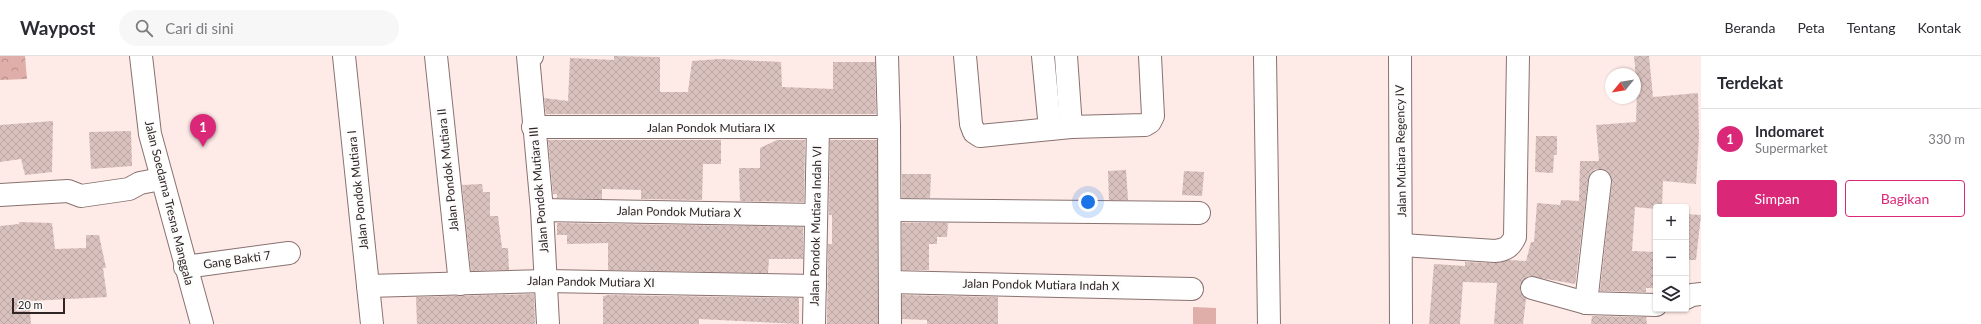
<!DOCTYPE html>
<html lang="id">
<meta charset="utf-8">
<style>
:root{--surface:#fff;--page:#f7f7f7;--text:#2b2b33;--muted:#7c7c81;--line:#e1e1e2;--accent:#db2777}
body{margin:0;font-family:Lato,sans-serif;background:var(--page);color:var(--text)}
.controls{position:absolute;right:12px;bottom:12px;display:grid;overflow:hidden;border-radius:4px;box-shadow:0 1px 3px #0004}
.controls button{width:36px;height:36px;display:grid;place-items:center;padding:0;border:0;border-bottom:1px solid var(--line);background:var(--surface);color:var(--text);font:20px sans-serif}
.compass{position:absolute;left:1605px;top:12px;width:36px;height:36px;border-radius:50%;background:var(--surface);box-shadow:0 1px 3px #0004;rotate:240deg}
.scale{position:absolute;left:12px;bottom:10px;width:53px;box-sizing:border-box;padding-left:4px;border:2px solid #2f2524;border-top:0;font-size:11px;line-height:14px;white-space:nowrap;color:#2f2524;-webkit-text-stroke:3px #fcfcfc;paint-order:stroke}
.you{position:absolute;left:1088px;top:146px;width:14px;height:14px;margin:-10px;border:3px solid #fff;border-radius:50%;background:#1a73e8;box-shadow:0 0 0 6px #1a73e833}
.badge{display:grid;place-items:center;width:26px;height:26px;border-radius:50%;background:var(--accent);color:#fff;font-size:13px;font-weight:700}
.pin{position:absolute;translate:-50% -33px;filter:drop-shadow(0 1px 2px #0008)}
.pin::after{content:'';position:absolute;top:21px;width:14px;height:12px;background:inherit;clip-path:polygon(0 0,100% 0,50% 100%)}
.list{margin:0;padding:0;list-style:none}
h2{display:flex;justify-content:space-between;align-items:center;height:52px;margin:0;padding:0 16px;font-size:17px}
h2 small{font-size:13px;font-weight:400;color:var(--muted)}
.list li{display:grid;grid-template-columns:26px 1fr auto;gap:12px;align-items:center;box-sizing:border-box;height:60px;padding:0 16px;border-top:1px solid var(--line)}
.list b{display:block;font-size:15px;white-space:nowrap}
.list p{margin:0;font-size:13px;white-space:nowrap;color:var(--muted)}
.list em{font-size:13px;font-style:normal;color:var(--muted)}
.actions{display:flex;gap:8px;padding:12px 16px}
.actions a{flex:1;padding:9px 0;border:1px solid var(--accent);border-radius:4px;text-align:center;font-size:14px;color:var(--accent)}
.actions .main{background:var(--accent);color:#fff}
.icon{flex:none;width:22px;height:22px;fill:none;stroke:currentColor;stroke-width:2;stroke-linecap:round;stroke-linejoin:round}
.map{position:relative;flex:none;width:1701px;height:268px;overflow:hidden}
header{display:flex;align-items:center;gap:24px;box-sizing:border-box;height:56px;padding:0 20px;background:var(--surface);border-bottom:1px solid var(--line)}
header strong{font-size:19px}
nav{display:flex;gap:22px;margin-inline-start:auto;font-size:14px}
.search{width:280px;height:36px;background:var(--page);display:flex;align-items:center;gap:10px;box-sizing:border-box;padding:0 14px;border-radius:22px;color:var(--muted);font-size:15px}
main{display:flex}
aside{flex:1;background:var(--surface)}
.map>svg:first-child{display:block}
.grass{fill:#dfaea8}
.park{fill:url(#park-crowns)}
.building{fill:url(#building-cross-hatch)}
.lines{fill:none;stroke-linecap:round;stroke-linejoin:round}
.minor-casing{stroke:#88726f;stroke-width:24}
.major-casing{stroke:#88726f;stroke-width:24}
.minor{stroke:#fff;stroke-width:22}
.major{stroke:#fff;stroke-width:22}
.labels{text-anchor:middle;stroke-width:4;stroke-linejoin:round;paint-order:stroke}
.street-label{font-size:12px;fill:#2f2524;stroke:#fcfcfc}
</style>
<header>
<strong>Waypost</strong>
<div class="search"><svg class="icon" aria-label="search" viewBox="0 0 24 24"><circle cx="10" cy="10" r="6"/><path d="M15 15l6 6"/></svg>Cari di sini</div>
<nav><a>Beranda</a><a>Peta</a><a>Tentang</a><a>Kontak</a></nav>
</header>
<main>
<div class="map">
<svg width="1701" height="268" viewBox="0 0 1701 268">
<defs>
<pattern id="park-crowns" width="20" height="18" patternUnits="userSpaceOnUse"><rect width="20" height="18" fill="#dfaea8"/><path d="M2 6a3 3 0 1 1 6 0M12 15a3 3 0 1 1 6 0" fill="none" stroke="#b58d89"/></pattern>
<pattern id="building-cross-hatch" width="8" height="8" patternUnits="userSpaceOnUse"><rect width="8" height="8" fill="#d9c1be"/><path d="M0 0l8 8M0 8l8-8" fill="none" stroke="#bba6a3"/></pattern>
</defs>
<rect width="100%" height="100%" fill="#feeae7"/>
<path class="grass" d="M1193,251L1216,252V268H1193Z"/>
<path class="park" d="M0,0H25L27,23L0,24Z"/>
<g class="building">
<path d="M614,0L660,1V36H688L692,5L720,3L781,6L782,31L833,33V6H875L876,58H546L544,42L568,45L570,2L614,4Z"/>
<path d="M1634,0H1649L1653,41L1698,37L1699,80L1696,128L1663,125L1662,151H1656V153L1635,151L1632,195L1656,196V232H1646V236L1600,235L1612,126L1611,120L1607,115L1601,113H1595L1590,117L1588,124L1575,230V228L1529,220L1523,223L1520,229V235L1526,243L1523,268H1494L1497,227L1463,226L1460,268H1429L1434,208L1465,210V206L1494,207L1509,204L1526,205L1531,186H1534L1537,147L1560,149L1561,144L1579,145L1580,105H1599L1596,69L1636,66L1637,33Z"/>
<path d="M53,65L52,116L25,119L21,103L0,106V69Z"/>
<path d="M131,75L132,110L91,113L89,76Z"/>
<path d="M1536,80H1557V99H1554L1553,117L1535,116Z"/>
<path d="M548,84H721V108H703L702,144L641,143V134L602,133V143L557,142V138H553Z"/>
<path d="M777,84H805L804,146L740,145L739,112H760V92Z"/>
<path d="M830,84H877L878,268H827L828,188H832V159H829Z"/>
<path d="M1126,114L1128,144H1109L1108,115Z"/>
<path d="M1184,115L1204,116L1202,140L1182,139Z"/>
<path d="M902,118H931L930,142H902Z"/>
<path d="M482,128L483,136H490V160H498L502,192H508L509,214L471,215L462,129Z"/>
<path d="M1686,158L1701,159L1696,204H1686Z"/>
<path d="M19,166L52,167L55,193L86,192V179H99L106,212H103L107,241L29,245L31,268H0V170L19,168Z"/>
<path d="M557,167L803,171V203H769L768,217L608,214V187L567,188V179H557Z"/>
<path d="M902,167H948L947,181H937V188H929V214H902Z"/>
<path d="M534,238L535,268H417L416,241Z"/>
<path d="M609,239L799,242V268L699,263V268H603V240Z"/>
<path d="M902,239L998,241V268H927V264L902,263Z"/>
<path d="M1592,260L1646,261L1647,268H1591Z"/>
</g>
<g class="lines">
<g class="minor-casing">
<g id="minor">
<path d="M344,0L372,268"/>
<path d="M436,0L460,228"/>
<path d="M532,0H528L542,154L548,268"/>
<path d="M887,0L889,71L890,268"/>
<path d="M965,0L971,68L974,76L980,80L1071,71L1145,69L1150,66L1153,60L1150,0"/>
<path d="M1043,0L1050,73"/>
<path d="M1066,0L1071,71"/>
<path d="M1265,0L1269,268"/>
<path d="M1400,0L1401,268"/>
<path d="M533,71H889"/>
<path d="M0,139L68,135L81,140L129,133L140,127L161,123"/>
<path d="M542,154L816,159"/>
<path d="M890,154L1199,157"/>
<path d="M1402,189L1495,195C1506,194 1511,190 1515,181L1518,0"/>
<path d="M185,211L289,197"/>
<path d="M890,226L1192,233"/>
<path d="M368,230L546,225L815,230"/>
<path d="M1532,232L1586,247L1656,249"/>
<path d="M1686,242L1692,239L1701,238"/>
<path d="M1586,247L1600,125"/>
<path d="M814,268L818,72"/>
</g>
</g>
<g class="major-casing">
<path id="major" d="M141,0L150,78L202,268"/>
</g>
<use href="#minor" class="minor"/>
<use href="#major" class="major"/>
</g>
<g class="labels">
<g class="street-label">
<text x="711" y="76">Jalan Pondok Mutiara IX</text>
<text transform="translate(1401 95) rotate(-91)" y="4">Jalan Mutiara Regency IV</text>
<text transform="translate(448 114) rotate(-96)" y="4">Jalan Pondok Mutiara II</text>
<text transform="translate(358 134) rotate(-96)" y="4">Jalan Pondok Mutiara I</text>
<text transform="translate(539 134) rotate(-95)" y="4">Jalan Pondok Mutiara III</text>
<text transform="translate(169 147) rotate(76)" y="4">Jalan Soedarna Tresna Manggala</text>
<text transform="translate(679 156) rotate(1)" y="4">Jalan Pondok Mutiara X</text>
<text transform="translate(816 170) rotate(-89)" y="4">Jalan Pondok Mutiara Indah VI</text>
<text transform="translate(237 204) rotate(-8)" y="4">Gang Bakti 7</text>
<text transform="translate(591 226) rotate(1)" y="4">Jalan Pandok Mutiara XI</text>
<text transform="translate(1041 229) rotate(1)" y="4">Jalan Pondok Mutiara Indah X</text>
</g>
</g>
</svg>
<div class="controls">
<button>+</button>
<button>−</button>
<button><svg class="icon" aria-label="layers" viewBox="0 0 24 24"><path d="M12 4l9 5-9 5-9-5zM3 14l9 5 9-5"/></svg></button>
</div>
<svg class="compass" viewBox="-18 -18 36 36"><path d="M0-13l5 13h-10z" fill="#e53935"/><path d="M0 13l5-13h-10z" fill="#7c7c81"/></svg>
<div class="scale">20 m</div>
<div class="you"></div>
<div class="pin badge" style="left:203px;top:91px">1</div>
</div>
<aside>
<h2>Terdekat<small></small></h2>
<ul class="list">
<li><span class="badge">1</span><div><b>Indomaret</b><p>Supermarket</p></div><em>330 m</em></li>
</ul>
<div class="actions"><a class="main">Simpan</a><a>Bagikan</a></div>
</aside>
</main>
